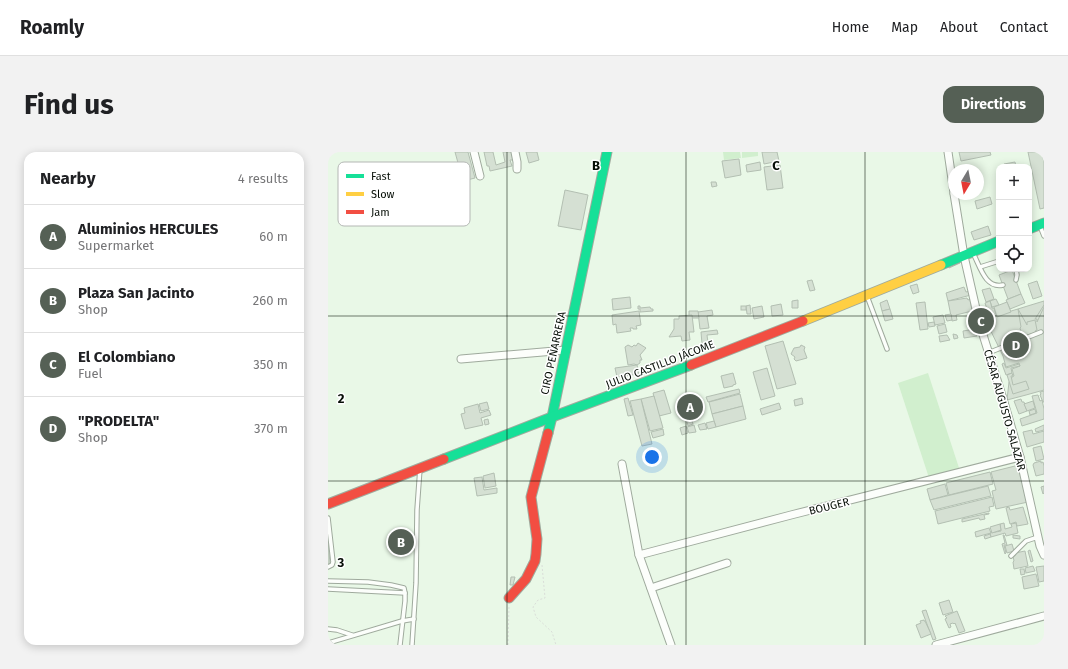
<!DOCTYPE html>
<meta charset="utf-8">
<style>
:root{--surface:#fff;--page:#f2f2f2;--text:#202124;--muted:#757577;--line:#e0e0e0;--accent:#556055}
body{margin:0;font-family:"Fira Sans",sans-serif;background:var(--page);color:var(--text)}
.controls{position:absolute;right:12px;top:12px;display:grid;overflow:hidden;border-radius:8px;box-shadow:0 2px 10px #0003}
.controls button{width:36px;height:36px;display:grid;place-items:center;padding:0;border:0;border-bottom:1px solid var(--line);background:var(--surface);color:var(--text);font:20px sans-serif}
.compass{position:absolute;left:620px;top:12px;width:36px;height:36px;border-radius:50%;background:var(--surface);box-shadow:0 2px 10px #0003;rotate:190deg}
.you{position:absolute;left:324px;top:305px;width:14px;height:14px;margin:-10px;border:3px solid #fff;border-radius:50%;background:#1a73e8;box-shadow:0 0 0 6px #1a73e833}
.badge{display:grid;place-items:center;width:26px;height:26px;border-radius:50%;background:var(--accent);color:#fff;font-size:13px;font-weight:700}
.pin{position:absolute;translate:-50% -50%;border:2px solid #fff;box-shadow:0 1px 4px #0006}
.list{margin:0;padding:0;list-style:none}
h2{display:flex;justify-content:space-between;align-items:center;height:52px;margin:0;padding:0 16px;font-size:17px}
h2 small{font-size:13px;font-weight:400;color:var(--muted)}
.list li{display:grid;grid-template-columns:26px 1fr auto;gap:12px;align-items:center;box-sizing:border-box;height:64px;padding:0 16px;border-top:1px solid var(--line)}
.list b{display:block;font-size:15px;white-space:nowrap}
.list p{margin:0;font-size:13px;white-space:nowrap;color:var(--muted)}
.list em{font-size:13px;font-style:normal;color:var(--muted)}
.icon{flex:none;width:22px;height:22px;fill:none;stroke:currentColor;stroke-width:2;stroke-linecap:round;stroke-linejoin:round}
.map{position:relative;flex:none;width:716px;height:493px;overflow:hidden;border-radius:12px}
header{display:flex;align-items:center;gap:24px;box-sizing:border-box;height:56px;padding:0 20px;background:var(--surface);border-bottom:1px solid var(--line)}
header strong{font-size:19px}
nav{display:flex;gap:22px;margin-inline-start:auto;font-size:14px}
.intro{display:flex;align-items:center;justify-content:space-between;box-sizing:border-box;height:96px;padding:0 24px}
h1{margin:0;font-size:28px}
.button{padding:10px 18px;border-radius:12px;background:var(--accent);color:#fff;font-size:14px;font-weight:700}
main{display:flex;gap:24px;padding:0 24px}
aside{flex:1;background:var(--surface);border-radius:12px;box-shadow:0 2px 10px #0003}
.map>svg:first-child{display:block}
.green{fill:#d1efce}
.building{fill:#d5e0d3;stroke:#b3bfb2}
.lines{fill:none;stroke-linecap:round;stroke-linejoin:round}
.lane-casing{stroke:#9faa9d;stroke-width:5.5}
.street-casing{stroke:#9faa9d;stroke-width:9}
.fast-casing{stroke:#9faa9d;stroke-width:11}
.slow-casing{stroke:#9faa9d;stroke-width:11}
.jam-casing{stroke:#9faa9d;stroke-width:11}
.path{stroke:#daded9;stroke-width:1;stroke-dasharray:2 2;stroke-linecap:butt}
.lane{stroke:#fcfefb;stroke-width:3.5}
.street{stroke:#fcfefb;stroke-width:7}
.fast{stroke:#16e098;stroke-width:9}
.slow{stroke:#ffcf43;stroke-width:9}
.jam{stroke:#f24e42;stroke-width:9}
.grid{fill:none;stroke:#060e06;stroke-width:1;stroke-opacity:0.55}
.labels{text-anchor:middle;stroke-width:3;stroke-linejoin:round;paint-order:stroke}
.street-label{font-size:11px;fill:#060e06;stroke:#fff}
.key{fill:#fff;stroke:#b4b7b4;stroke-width:1}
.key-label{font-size:11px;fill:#060e06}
.grid-label{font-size:13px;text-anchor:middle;font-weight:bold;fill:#060e06;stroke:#fff;stroke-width:3;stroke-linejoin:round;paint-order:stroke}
</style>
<header>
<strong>Roamly</strong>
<nav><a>Home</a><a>Map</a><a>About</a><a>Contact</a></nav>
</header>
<div class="intro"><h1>Find us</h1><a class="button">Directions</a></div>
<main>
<aside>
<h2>Nearby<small>4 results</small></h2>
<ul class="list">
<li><span class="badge">A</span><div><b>Aluminios HERCULES</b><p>Supermarket</p></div><em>60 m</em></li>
<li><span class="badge">B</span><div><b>Plaza San Jacinto</b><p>Shop</p></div><em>260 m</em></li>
<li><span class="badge">C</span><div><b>El Colombiano</b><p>Fuel</p></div><em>350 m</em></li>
<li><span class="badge">D</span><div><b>&quot;PRODELTA&quot;</b><p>Shop</p></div><em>370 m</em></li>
</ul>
</aside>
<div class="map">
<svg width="716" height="493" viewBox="0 0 716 493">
<rect width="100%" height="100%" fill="#e9f8e7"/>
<g class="green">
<path d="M395,0H412L413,6L396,8Z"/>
<path d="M414,0H430V4L414,6Z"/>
<path d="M600,221L633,322L603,332L570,231Z"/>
</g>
<g class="building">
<path d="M127,0H140L147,26L135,29Z"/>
<path d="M156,0H165L168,13L177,10L175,0H184L186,8H182L184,14L162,19L161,14H159Z"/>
<path d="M198,0H209L211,8L201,11Z"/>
<path d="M434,0H449L451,9L436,12Z"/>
<path d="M631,0H662L663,3L633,9Z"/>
<path d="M700,0H714L716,11V56L712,57Z"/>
<path d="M411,7L413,23L397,26L394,9Z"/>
<path d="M432,10L433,18L419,20L418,13Z"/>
<path d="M687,10L688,15H677L676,12Z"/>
<path d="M452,13L455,36L439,38L436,15Z"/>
<path d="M383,30H388L389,34L384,35Z"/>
<path d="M237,38L260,43L253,78L230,74Z"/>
<path d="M662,45L664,52L649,57L647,49Z"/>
<path d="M660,74L663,83L646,88L643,80Z"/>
<path d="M630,107L632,111L621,116L619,112Z"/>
<path d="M684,118L693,142L680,147L671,123Z"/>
<path d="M484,128L487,138L482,139L479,129Z"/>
<path d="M709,129L714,144L705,147L700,132Z"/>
<path d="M589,132L591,140L585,142L582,134Z"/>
<path d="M636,135L638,140L642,139L643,143L620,149L618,141Z"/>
<path d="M662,136L666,147L658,150L654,138Z"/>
<path d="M693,142L697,151L682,157L678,148Z"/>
<path d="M302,145L303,156L285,158L284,147Z"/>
<path d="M639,146L640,148L642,147L644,159L628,163L629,168L624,169L620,149Z"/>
<path d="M668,147L671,153L664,155L662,149Z"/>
<path d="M470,148V156H464V149Z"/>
<path d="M559,148L562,157L554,159L552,151Z"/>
<path d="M662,149L664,156H666L669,165L662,167L657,151Z"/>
<path d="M716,149V238L698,243L679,248L681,230L684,225L686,224L684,217L692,214L691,211L678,215L675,204L657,167Z"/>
<path d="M597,150L600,177L592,178L588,151Z"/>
<path d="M679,150L683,160L669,165L666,155Z"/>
<path d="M453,152L455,163L444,164L443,154Z"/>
<path d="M422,153L423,162H419L418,154Z"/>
<path d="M716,153V155L709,170V167H707Z"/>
<path d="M310,154H312V156L322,155L323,157H325V159L312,160V157H310Z"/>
<rect x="413" y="154" width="5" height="4"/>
<path d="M434,154L436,165L426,167L424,156Z"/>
<path d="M562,157L565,167L557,169L554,159Z"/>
<path d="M690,157L699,173V170L707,168L709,178L707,179L708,181L694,184L692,176L693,175Z"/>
<path d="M384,158L385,163L379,164L381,176L372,177L370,160Z"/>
<path d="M311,159L313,173L308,174L309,177H305V176H302L303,179L289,181L288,172L285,173L284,163Z"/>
<path d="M361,159H370L371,166H364L363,164H361Z"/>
<path d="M623,162L624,168L619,169L617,163Z"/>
<path d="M364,163L366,180H361L362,188L354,189L353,184L341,185L346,177V167H351V164Z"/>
<path d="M615,163L617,171L607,173L605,165Z"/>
<path d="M606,170L607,174L601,175L600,171Z"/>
<path d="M617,172L619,180L611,182L609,174Z"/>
<path d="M647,177L649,184L636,186L635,179Z"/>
<path d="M389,178L390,182L379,183L380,191L374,192L373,180Z"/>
<path d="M625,182L629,183L630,186L626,187Z"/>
<path d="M619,183L622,188L612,190L611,184Z"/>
<path d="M455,189L468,232L449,237L437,194Z"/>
<path d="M310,191L318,196L312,203L314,208H312V211L309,213L306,212L300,213L297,195L300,193L304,195L306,193L308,194Z"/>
<path d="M473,193L477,195L476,198L479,206L468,209L466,207L467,205L463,202L466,196L472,195Z"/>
<path d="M676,211L678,216L691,212L692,214L683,216L684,221L678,223L674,212Z"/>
<path d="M309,213L311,222L289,225L287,216Z"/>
<path d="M439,216L447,244L433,248L425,220Z"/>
<path d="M405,221L408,232L405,233V234L396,236L393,224Z"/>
<path d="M684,221L685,224H683L685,233L698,229L701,237L685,242L679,223Z"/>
<path d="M411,237L412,241L380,250L378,245Z"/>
<path d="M336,238L343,261L331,264L325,241Z"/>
<path d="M716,239V250H715L712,243L713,242L712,240Z"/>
<path d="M412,242L415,254L384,262L381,250Z"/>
<path d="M710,243L712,249L714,248L716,257V267L694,274L692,267L709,261L704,244Z"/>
<path d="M326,244L335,276L322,279L313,247Z"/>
<path d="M300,246L305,263L300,264L296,247Z"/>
<path d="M474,246L475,252L467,254L466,248Z"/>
<path d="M313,247L324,292L314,294L302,249Z"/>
<path d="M693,247L694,250H696L699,259L691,262L686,249Z"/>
<path d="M705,249L707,256L699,259L696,252Z"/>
<path d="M159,250L161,257L153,259L151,252Z"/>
<path d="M451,251L453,257L434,263L432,257Z"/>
<path d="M150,252L152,261L161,258L163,263L153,266L155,273L137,277L133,262L137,261L136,256Z"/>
<path d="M415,254L418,267L388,275L384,262Z"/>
<path d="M707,257L708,261L702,263L701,259Z"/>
<path d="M373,259L374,263L370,264L371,267L366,268L365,261Z"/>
<path d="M160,267L161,272L157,273L156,268Z"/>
<path d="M364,268L365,272L360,274L359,269Z"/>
<path d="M386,269L388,275L380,277L378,271Z"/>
<path d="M377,271L379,277L372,278L370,273Z"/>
<path d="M366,273L368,280L361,281L359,275Z"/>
<path d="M716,273V278L708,280L707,277Z"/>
<path d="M358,274L360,281L354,283L352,276Z"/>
<path d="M335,277L336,283L325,286L323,280Z"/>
<path d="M704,278L705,282L716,279V290L699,295L695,280Z"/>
<path d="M713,294L716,307L708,309L705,296Z"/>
<path d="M713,309V311L715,310L716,314V322L708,324L705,313L706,311Z"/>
<path d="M691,313L700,350L668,357L664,339L668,338L663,320Z"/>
<path d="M662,320L665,332L621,343L618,331Z"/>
<path d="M166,321L168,334L157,336L155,324Z"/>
<path d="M154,325L156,338L169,336V341L149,344L146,326Z"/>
<path d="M617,332L620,343L602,348L599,337Z"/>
<path d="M660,334L663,344L606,358L602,348Z"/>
<path d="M716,334V341L715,342L713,335Z"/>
<path d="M664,345L666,354L661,355L662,359L610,372L607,359Z"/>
<path d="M681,355L682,358L695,355L700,372L689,374L688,370L682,372L678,356Z"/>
<path d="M661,361V362L656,363L657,367L652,368L651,366L634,370V367Z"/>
<path d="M676,371L677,377L684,375L683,372L688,371L690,381L678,384L677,381L663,385L662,381L673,379L672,372Z"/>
<path d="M672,372L673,378L664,381L662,375Z"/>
<path d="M661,376L663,381L648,385L647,380Z"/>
<path d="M662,382L663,385L657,387L656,384Z"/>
<path d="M675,383H676L679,393H676L678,401L677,402L674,392L677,391Z"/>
<path d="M685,383L692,384V387L685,386Z"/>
<path d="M0,389L2,412H0Z"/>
<path d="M684,392L686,399L679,401L677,394Z"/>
<path d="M702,398L705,409L703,410L700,399Z"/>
<path d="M697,399L700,414L686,417L685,410L686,409L685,404H687V401Z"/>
<path d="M705,414L707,419L698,421L697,416Z"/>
<path d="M716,414V429L711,430L708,415Z"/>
<path d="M692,417H696L697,422L693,423Z"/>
<path d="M708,422L711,434L696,437L694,425Z"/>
<path d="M183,425H187L185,433H182Z"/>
<path d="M621,448L625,460L615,463L611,451Z"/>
<path d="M598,458L608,487L605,488L594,459Z"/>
<path d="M629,459L637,479L631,481L627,471L626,472L625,471L622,472L623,475L621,476L617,467L619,466L617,464Z"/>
<path d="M596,468V469H597L603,482L593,486L588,473L593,471L592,469Z"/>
</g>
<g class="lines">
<g class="lane-casing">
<g id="lane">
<path d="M712,74L716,84"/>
<path d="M645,101C652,114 657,137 675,133"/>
<path d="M652,115L671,109"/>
<path d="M688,128L689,123L688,117"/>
<path d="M539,144L559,197"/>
<path d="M660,201L713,180"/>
<path d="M0,366L5,410L4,413L0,415"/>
<path d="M683,404L698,389L710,385"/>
<path d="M0,429L40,430L63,433L76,436L77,441V449L72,493"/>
<path d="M0,437L77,441"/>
<path d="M0,477L9,478L24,483"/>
<path d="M0,491L74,469L86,467"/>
<path d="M84,493L88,431L89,358L92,316"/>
</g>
</g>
<g class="street-casing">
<g id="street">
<path d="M146,0L152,24"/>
<path d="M187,0L189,10V17"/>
<path d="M620,0L626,41"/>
<path d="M626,42L636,104L651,170L676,250L692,305L712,394L716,403"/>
<path d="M133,207L238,198"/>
<path d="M294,312L311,403L343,493"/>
<path d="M311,403L463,363L692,305"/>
<path d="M323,436L399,411"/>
<path d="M608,493L716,464"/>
</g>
</g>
<g class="fast-casing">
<g id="fast">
<path d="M701,77L716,71"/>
<path d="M613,113L671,89"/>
<path d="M220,281L224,265L279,0"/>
<path d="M116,307L224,265L363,213"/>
</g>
</g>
<g class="slow-casing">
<path id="slow" d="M475,169L613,113"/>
</g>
<g class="jam-casing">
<g id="jam">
<path d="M363,213L475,169"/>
<path d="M0,352L116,307"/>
<path d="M181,446L198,427L207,409L208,402L209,387L203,345L220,281"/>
</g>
</g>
<g class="path">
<path d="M214,413L217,446L210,448L205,455L208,465L224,480L228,493"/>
<path d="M180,493L181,454"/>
</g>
<use href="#lane" class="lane"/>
<use href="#street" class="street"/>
<use href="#fast" class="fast"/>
<use href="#slow" class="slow"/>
<use href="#jam" class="jam"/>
</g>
<path class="grid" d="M179,0V493M358,0V493M537,0V493M0,164H716M0,329H716"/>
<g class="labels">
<g class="street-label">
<text transform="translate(225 201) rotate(-78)" y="4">CIRO PEÑARRERA</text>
<text transform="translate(332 212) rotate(-21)" y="4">JULIO CASTILLO JÁCOME</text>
<text transform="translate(677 258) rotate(74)" y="4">CÉSAR AUGUSTO SALAZAR</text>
<text transform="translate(501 354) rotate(-14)" y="4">BOUGER</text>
</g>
</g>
<rect x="10" y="10" width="132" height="64" rx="6" class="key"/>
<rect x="18" y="22" width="18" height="4" fill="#16e098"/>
<rect x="18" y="40" width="18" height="4" fill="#ffcf43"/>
<rect x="18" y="58" width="18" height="4" fill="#f24e42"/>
<g class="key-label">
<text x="43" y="28">Fast</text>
<text x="43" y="46">Slow</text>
<text x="43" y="64">Jam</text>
</g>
<g class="grid-label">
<text x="268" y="18">B</text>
<text x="448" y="18">C</text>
<text x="13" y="251">2</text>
<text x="13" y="415">3</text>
</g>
</svg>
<div class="controls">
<button>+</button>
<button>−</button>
<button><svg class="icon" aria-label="locate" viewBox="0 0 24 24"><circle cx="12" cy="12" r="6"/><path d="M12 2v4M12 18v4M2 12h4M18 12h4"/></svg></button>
</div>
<svg class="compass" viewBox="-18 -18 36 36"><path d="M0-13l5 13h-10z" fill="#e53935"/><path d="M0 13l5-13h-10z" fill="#757577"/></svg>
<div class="you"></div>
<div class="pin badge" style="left:362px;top:255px">A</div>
<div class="pin badge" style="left:73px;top:390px">B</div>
<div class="pin badge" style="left:653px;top:169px">C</div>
<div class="pin badge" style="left:688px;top:193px">D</div>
</div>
</main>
